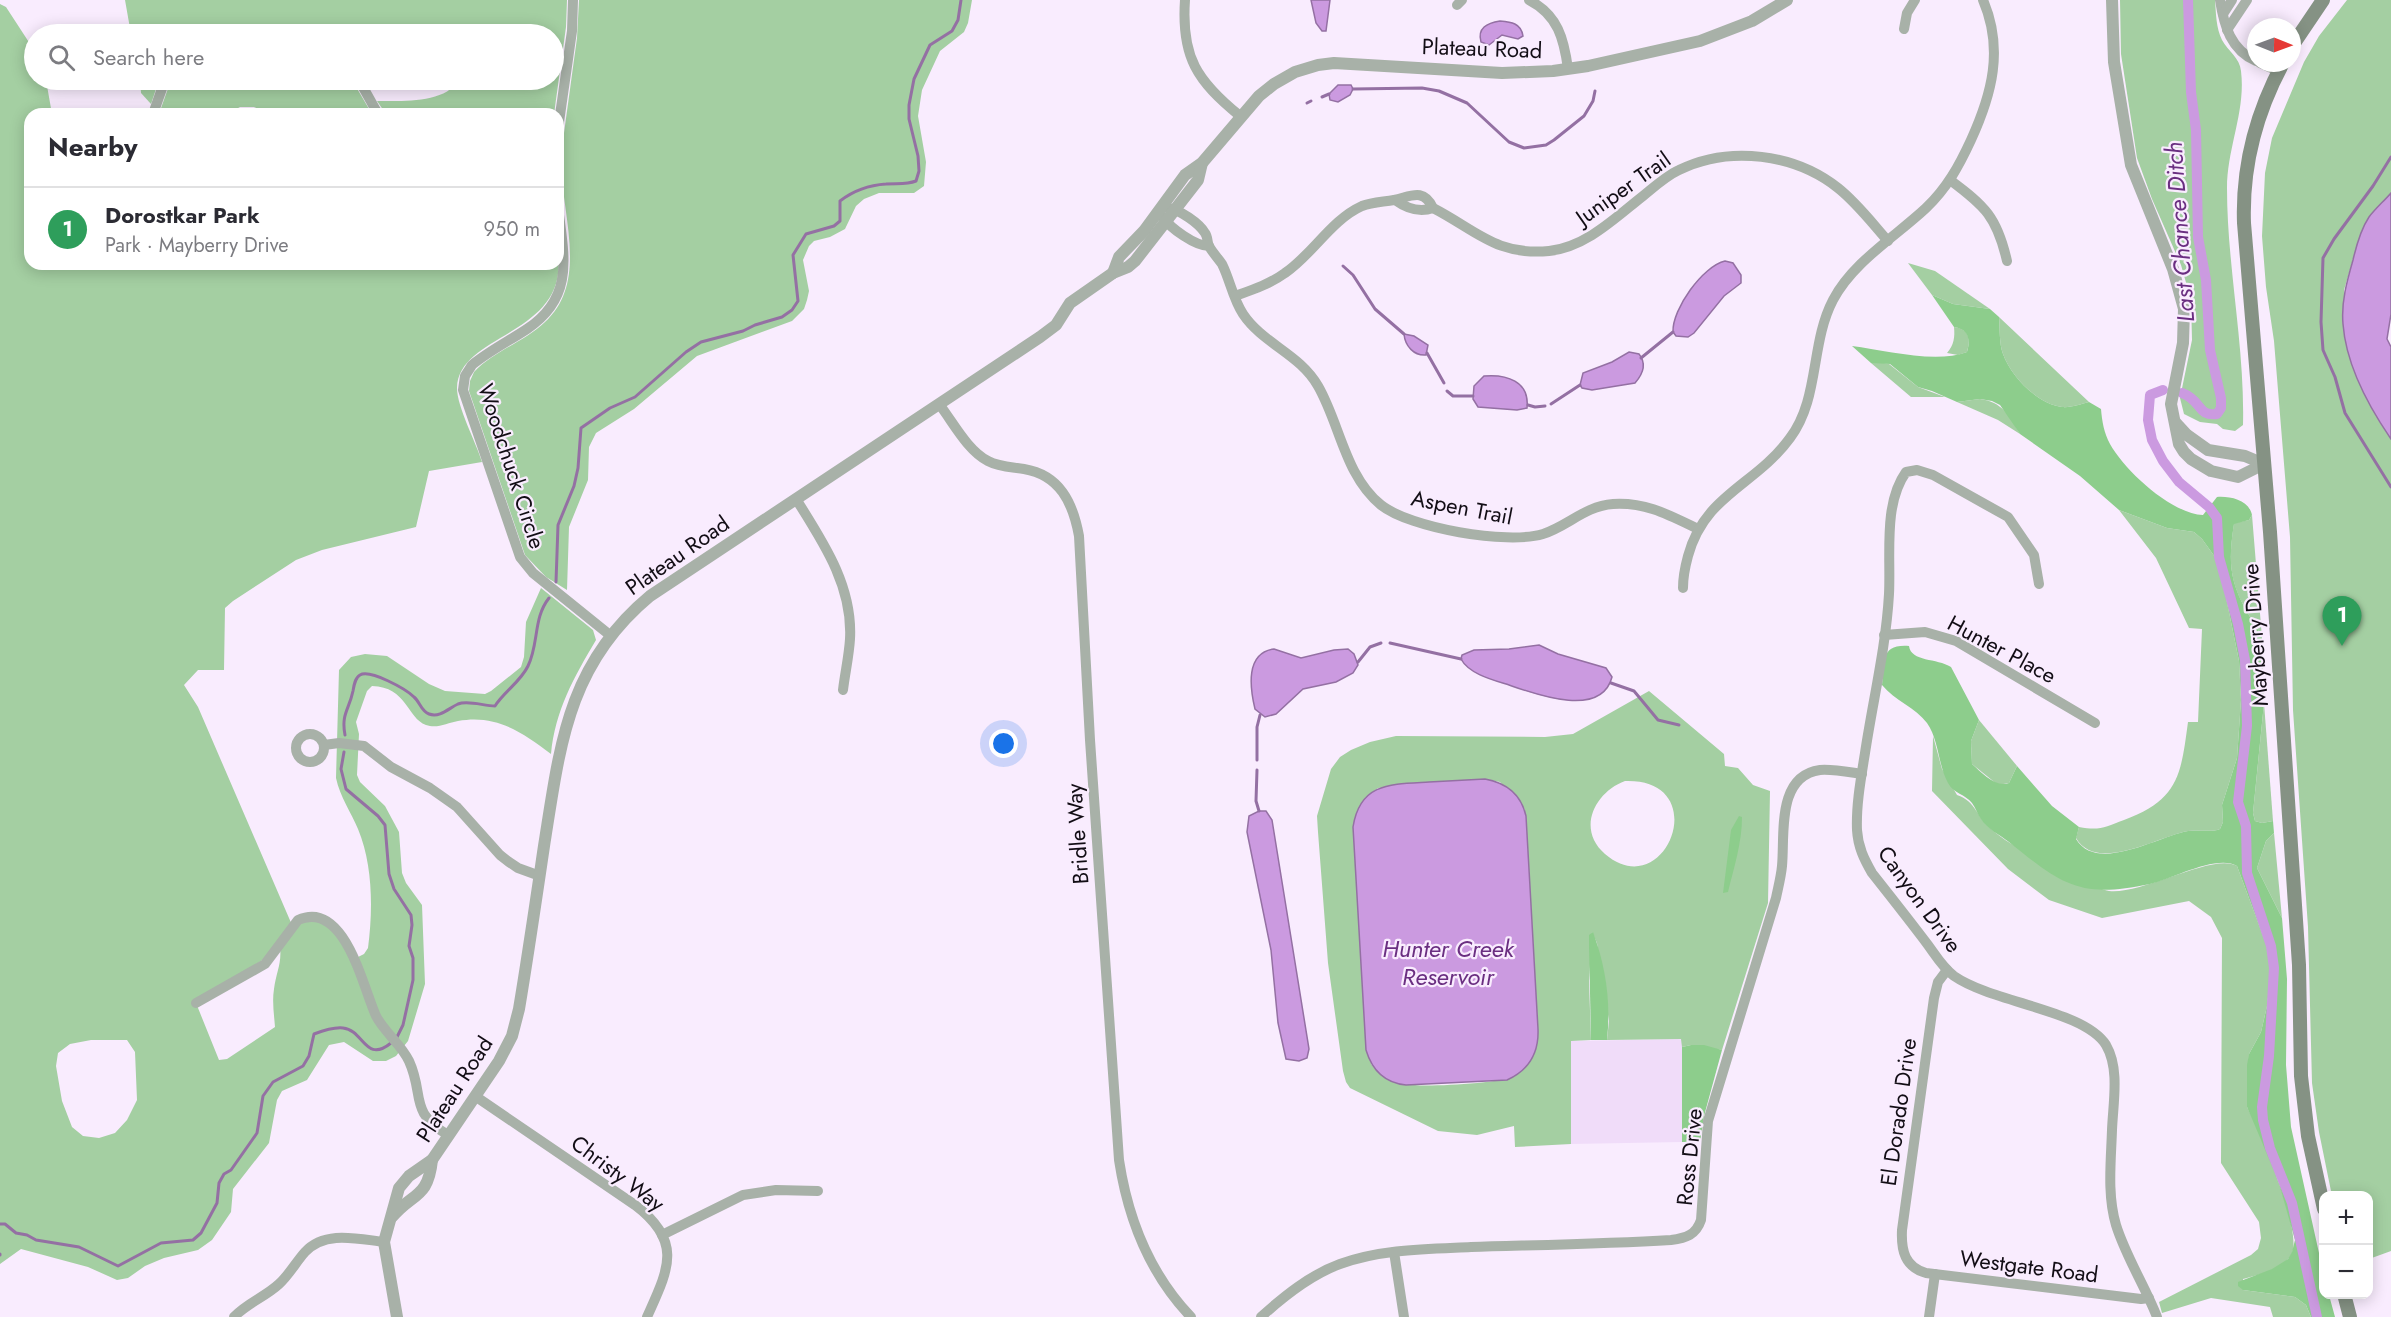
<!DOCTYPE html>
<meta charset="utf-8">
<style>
:root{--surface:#fff;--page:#f2f2f3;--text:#2b2b33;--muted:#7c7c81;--line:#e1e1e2;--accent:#0b8043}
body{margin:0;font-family:Jost,sans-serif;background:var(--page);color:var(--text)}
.controls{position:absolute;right:18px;bottom:18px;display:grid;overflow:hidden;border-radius:12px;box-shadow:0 3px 15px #0003}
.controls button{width:54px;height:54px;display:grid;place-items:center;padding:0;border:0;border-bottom:2px solid var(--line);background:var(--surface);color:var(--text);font:30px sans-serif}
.compass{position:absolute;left:2247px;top:18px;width:54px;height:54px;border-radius:50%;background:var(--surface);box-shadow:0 3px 15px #0003;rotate:91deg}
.you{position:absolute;left:1004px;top:744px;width:21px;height:21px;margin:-15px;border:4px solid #fff;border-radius:50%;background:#1a73e8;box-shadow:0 0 0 9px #1a73e833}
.badge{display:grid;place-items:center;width:39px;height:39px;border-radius:50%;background:var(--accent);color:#fff;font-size:20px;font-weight:700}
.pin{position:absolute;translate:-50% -50px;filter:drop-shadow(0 2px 3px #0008)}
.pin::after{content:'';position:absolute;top:32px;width:21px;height:18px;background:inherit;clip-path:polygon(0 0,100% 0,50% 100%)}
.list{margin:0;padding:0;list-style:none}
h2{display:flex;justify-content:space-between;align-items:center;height:78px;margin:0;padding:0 24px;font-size:26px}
h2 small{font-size:20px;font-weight:400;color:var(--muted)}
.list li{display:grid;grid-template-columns:39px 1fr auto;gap:18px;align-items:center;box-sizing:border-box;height:84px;padding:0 24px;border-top:2px solid var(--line)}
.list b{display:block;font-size:22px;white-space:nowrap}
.list p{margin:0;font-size:20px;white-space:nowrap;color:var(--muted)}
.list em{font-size:20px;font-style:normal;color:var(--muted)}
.icon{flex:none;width:33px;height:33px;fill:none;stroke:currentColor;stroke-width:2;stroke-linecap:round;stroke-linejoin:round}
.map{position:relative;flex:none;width:2391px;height:1317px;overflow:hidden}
.search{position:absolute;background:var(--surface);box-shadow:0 3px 15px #0003;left:24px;top:24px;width:540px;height:66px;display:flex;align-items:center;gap:15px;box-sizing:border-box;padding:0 21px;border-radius:33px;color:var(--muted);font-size:22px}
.panel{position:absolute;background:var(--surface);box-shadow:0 3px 15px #0003;left:24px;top:108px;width:540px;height:162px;border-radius:18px}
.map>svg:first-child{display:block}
.built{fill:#f0dcf9}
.green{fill:#a4cfa2;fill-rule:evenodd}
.forest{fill:#8dcd8c}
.water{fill:#cb9ae0;stroke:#9470a3;stroke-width:1.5}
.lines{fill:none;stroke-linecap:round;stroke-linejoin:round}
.stream{stroke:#9470a3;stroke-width:3}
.canal{stroke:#cb9ae0;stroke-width:10}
.minor{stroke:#a8b1a8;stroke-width:10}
.tertiary{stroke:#a8b1a8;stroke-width:12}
.secondary{stroke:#859284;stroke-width:14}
.labels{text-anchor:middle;stroke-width:4.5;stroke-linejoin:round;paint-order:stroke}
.street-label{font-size:22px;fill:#120d15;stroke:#f9ecfe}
.water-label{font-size:24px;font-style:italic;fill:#6a2e81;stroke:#f9ecfe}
</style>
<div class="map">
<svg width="2391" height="1317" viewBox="0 0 2391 1317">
<rect width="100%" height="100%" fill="#f9ecfe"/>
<path class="built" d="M1682,1039V1142L1571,1144V1041Z"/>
<g class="green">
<path d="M125,0H567L566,27L554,114H386L377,101C399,101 446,104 458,80H554V34H460L452,32L435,34H131Z"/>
<path d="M579,0H972L968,23L964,32L940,51L922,90L918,116L926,162L924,186L914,193H879L864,199L856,206L845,229L830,237L814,241L809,246L803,260L809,291L807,300L804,309L792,321L697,356L634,409L596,433L589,447L588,480L569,527L567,590L546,577L525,555L469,391L470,381L474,372C494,351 524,342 545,322C591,280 559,209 561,155L577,38Z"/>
<path d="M2120,0H2215C2216,13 2216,28 2222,40C2228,51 2240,58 2241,71C2246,111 2227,148 2227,188C2227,267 2245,346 2243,425L2235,431L2223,429L2217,424L2200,422L2184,414L2180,398L2192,340L2191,300L2181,265L2152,199L2137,158L2121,54Z"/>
<path d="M2347,0H2391V193L2369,218L2356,249L2344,290L2349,352L2379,421L2391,439V1251L2369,1259L2368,1196H2332L2319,1132L2312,1083L2308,927L2293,710L2290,537L2274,341L2266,287L2262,236L2265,173L2272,138L2304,62L2319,36Z"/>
<path d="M0,4L6,7L34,50V80H46L52,114H30V264H558V255C568,336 458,333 457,388C457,407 476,442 482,462L429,471L416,527L322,550L296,560L233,601L225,608L224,670H198L184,685L198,707L292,925L298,920L329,922L354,959L364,954L368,948C373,910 373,865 358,829C351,812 340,797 336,778L339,670L351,657L365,654L387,656L429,684L445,691L485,694L491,691L521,667L524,657L526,622L541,588L593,630L596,640C574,677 555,711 551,754C522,732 496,714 458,721C447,723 437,729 426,725C407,718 407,687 372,686L367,691L356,722L359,734L357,775L360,782L385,806L399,832L402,873L406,883L422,905L425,984L408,1041L396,1056L386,1061H373L344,1042L329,1045L307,1080L282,1091L277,1100L269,1143L233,1189L231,1212L212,1240L198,1250L164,1258L145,1266L128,1278L117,1280L88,1267L21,1249L0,1264ZM280,947C282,963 276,973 274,989C272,1001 274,1014 275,1027L227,1059L219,1060L196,1003L275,952ZM91,1040H127L135,1052L137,1100L127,1120L115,1133L99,1138L83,1136L72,1127L62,1101L56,1066L58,1053L70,1044Z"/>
<path d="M140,80H159L151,104L141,93Z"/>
<path d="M171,80H352L372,114H270L254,107H240L227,114H164L160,111Z"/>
<path d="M1908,263L1935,271L1990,309L1953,304L1932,295Z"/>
<path d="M1999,317L2089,402C2081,404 2070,408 2062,407C2037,404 2011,376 2003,354C1999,343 2000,328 1999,317Z"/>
<path d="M1954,327C1969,329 1971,339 1967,352L1958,355L1947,353C1954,345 1955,337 1954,327Z"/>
<path d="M1879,362L1889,364L1918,387L1945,397H1911L1871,363Z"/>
<path d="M1980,399C2002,402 2009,415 2020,434L1998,420L1957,402Z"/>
<path d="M2119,510L2167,528L2194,532L2202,539L2215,557L2220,568L2239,661L2241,700L2237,758L2222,805L2223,822L2220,829C2210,833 2199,829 2188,831C2159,836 2097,874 2076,838L2079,827C2100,831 2105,827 2124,820C2179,800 2181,774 2188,722H2198L2202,629L2189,628L2156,558Z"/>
<path d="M2252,515L2262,638C2258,627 2251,620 2246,610C2228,578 2229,557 2234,523L2249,520Z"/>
<path d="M1649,691L1724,754L1725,766L1738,768L1753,785L1770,791L1768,903L1722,1050L1691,1045L1682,1047L1681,1039L1607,1040L1609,1021L1597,943L1592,932L1589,981L1591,1040L1571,1041V1144L1515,1147L1514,1126L1477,1135L1438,1131L1350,1088L1346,1082L1343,1071L1328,963L1318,832L1317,816L1331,769L1340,757L1351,750L1370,742L1396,736L1545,737L1573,734ZM1485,779L1500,782L1524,808L1526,816L1538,1029C1538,1049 1532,1065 1515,1076C1504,1083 1429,1087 1415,1085C1398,1083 1380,1077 1371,1064L1365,798L1378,788ZM1625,781C1715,778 1666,906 1605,854C1576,829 1595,792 1625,781Z"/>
<path d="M2264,703L2273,821L2262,823L2255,821L2253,813Z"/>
<path d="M1979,720L2017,766L2009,783L1998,785L1972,764L1971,741Z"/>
<path d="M1933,736L1942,769L1957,795C1976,801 1977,818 1991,829C2017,852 2054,864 2084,879C2091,882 2101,890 2109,891C2142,895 2214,852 2237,866L2269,952L2271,970L2267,1006L2261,1032L2249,1054L2247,1107C2260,1131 2302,1231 2292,1253C2285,1269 2258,1275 2243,1279V1290L2295,1297L2306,1305L2311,1317H2273L2270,1307L2211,1298L2162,1313L2159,1302L2251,1255L2258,1249L2261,1238L2259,1222L2221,1163L2222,938L2211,917L2189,901L2102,918L2049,900L2008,869L1932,791Z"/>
<path d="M2274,833L2282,918L2257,868L2266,841Z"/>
</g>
<g class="forest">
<path d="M1932,295L1953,304L1990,309L1999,317C2000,328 1999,343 2003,354C2011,376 2037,404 2062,407C2070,408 2081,404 2089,402L2101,409C2102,421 2104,433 2110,444C2125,471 2172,514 2203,515L2217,497C2230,496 2249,500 2252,515L2249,520L2234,524C2229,557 2228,578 2246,610C2251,620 2258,627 2262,638L2264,703L2253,813L2255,821L2262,823L2273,821L2274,833L2266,841L2257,868L2282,918L2287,979L2286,1065L2291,1127L2323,1271L2324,1294L2329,1295L2335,1317H2311L2306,1305L2295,1297L2243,1290L2238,1286V1282L2272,1269L2288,1259L2292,1252L2295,1240L2278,1180L2247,1107V1065L2249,1054L2261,1032L2267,1006L2271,970L2269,952L2237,866C2217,854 2172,879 2150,884C2080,899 2062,885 2009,842C2000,835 1987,829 1981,819C1977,814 1976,808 1972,803C1965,794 1954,794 1948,783C1938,765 1939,740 1927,723C1916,708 1894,700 1882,685C1885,661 1880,644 1909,646C1911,662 1937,658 1951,667L1979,720L1971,741L1972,764C1982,773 1996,788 2009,783L2017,766L2052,806L2079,827L2076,839C2097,874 2159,836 2188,831C2199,829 2210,833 2220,829L2223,822L2222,805L2237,758L2241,700L2239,661L2220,568L2215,557L2202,539L2194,532L2167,528L2119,510L2080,476L2020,434L2000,405L1992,401L1980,399L1957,402L1932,391L1918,387L1890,364L1871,363L1852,346C1885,350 1935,364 1967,352C1971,339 1968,329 1954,327Z"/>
<path d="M1739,816L1742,817C1742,843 1734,867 1728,892L1723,893L1731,830Z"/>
<path d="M1593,932C1606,967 1611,1003 1607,1040H1591L1589,945V935Z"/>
<path d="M1691,1045H1704L1722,1050L1704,1116L1700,1142H1682V1047Z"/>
</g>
<g class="water">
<path d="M1311,0H1330L1326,31H1322L1316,23Z"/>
<path d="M1500,21C1511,22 1521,23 1523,36L1518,39L1502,35L1489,45L1481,42C1477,28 1487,23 1500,21Z"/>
<path d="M1338,85H1351L1353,89L1350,95L1338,102L1330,100L1329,94Z"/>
<path d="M2391,193V314L2387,339L2391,347V439C2369,407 2346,364 2343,324C2341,302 2347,281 2353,260C2356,247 2361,229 2369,217C2375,209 2384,201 2391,193Z"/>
<path d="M1725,261L1733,263L1741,275V283L1724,296L1694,333L1688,337L1676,336L1673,332C1672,309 1703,266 1725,261Z"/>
<path d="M1404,334L1414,336L1428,345L1426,355C1414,356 1405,346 1404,334Z"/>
<path d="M1629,352L1639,354C1647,364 1643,374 1635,383L1592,390L1582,388L1580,385L1583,373L1612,362Z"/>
<path d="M1484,376C1506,374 1530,381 1527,408L1517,410L1478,407L1473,399L1474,386Z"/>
<path d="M1539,645L1558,654L1606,668L1612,677C1601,719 1535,694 1509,685C1493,680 1469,674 1461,659L1462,655L1474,650L1509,649Z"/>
<path d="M1274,649L1301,658L1334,650L1348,649L1354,654L1358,665L1353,673L1336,682L1303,689L1276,714L1265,717L1255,709C1250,688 1245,653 1274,649Z"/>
<path d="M1485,779C1507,783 1521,794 1526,816L1538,1029C1539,1053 1529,1070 1507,1080L1406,1085C1385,1083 1372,1070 1366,1050L1353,827C1360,782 1392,784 1429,782C1447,781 1466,780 1485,779Z"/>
<path d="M1259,811H1266L1272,820L1309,1049L1307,1058L1299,1061L1286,1059L1278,1023L1271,950L1247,832L1249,816Z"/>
</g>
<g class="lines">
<g class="stream">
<path d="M1353,89L1422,88L1439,91L1467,103L1509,142L1524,148L1546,145L1554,140L1584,116L1593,101L1595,91"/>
<path d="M1322,97L1329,94"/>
<path d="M1307,103L1311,101"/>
<path d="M2391,157L2373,186L2334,239L2323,258L2321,322L2323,350L2335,377L2345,413L2391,487"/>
<path d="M1343,266L1353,275L1375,309L1404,334"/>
<path d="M1427,353L1444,383"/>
<path d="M1641,358L1673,332"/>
<path d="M1447,391L1453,396H1473"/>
<path d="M1551,404L1580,385"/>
<path d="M1528,405L1535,407L1545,406"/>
<path d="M556,582L558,525L574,486L578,468L581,428L610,408L635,397L686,352L701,342L743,331L755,325L782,317L792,310L798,301L793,255L806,234L834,226L840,221V201C853,191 870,185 886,184C897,183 906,185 916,181L919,171L918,156L909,119V105L914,79L930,45L952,31L958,20L961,0"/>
<path d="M1390,643L1461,659"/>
<path d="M1358,662L1370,647L1381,643"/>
<path d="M1611,683L1634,691L1658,720L1679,725"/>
<path d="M345,735C341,714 349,710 353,691C354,685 355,678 360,675C370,669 406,689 414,697C420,702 421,711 429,714C440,718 449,708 458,704C468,700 484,706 495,706C504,692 521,681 528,666C539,644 533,618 549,598"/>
<path d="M344,752L341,769L346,789L378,816L385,825L389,874L394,889L411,915L412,925L409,946L413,958V980L403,1025L397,1037"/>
<path d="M1257,760V727L1260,715"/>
<path d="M1257,770L1256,801L1259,811"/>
<path d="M0,1224H5L16,1233L27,1235L36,1240L79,1247L118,1266L161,1243L193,1240L201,1233L217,1203L219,1183L224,1174L231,1170L257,1133L263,1096L273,1082L303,1066L309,1056L314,1034C322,1031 334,1027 343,1028C364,1030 365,1064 391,1043"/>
<path d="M0,1254V1255"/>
</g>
<g class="canal">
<path d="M2163,390L2150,395L2148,420L2152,440L2163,461L2179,482L2209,507L2217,518L2219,557L2238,624L2245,660L2247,726L2238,802L2246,826L2247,873L2271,946L2274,968L2269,1056L2262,1107L2263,1120L2270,1148L2292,1203L2317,1317"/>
<path d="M2182,393C2203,401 2196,416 2217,414L2221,408V398L2210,350L2206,280L2198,237L2196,130L2191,92L2188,0"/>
</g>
<g class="minor">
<path d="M1185,0C1181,57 1197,81 1240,116"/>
<path d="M1529,0C1558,15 1564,39 1568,69"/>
<path d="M2220,0C2224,26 2231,50 2256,61"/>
<path d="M1457,5L1462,0"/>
<path d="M2223,14L2232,0"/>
<path d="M1904,29L1907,13L1915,0"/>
<path d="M2227,30L2247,0"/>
<path d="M2260,63L2278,71"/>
<path d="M359,80L378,114"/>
<path d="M153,114L165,80"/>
<path d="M558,129L572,31L573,0"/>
<path d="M1950,180C1985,206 1997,217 2007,261"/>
<path d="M1395,200C1406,208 1419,213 1433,208"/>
<path d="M558,207C564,256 575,297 527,329C509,341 489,351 472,365L465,376L463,390L520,557L533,573L611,636"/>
<path d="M1168,208C1180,210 1199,223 1205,233C1208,237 1207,242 1209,246C1212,252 1218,258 1222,264C1230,280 1233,299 1243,314C1263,344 1300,354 1318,386C1340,424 1345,476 1381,505C1410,528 1507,545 1543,534C1568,526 1585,506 1613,504C1646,502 1669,515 1698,529"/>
<path d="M1163,217C1170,228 1195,246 1209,246"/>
<path d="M1235,296C1252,290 1270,284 1285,273C1313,254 1331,220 1362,206C1372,202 1383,202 1394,200C1410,197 1423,187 1433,208C1476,230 1496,256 1549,251C1586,247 1615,218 1643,196C1654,187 1666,176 1679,170C1730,145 1795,154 1838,188C1857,203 1872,223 1888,241"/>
<path d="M939,404C953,422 967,450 988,461C999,467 1012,467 1024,469C1060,475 1073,503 1079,536L1090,740L1119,1160C1128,1219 1149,1273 1191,1317"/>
<path d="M796,499C823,542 853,586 850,639C849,656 845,673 843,690"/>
<path d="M2039,584L2034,555L2008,517L1933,475L1917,470L1906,472C1883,504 1891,556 1889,594C1886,647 1873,700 1865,753C1861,778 1856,805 1857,830C1858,847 1864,859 1872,873C1891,897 1910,921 1928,945C1936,956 1943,968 1954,976C1993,1003 2084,1010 2106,1045C2120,1069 2113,1103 2112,1130C2111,1161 2107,1195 2116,1225C2126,1257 2145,1286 2157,1317"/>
<path d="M1683,588C1683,576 1685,567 1688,556C1705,494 1755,486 1790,438C1820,398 1810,344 1833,300C1853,262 1895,237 1926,208C1947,188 1959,166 1971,140C1992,94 2004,49 1983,0"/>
<path d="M1884,635L1925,632L1956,641L2095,723"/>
<circle cx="310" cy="748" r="14"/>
<path d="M324,745L339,743L364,746L391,767L430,788L457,807L500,855L509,862L518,868L540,876"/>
<path d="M1947,970L1938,982L1934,998L1902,1230C1901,1251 1905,1267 1926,1273L2141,1299L2149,1298"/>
<path d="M196,1003L265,964L298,920C345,899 363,988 376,1016C385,1033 401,1044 409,1061C425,1096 408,1111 448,1135"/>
<path d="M475,1096L635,1205C684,1242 668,1270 647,1317"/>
<path d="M662,1235L743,1195L776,1190L818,1191"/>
<path d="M1394,1252L1404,1317"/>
<path d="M234,1317C247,1303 265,1297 279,1284C289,1275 296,1262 305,1252C325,1230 358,1239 384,1242"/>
<path d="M1261,1317C1284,1296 1310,1275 1340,1264C1381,1249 1427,1249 1471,1247C1537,1245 1605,1244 1671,1240C1686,1238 1696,1235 1701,1220L1708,1121L1776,898C1778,888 1781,877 1782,866C1785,835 1776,776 1820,770C1833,769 1848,772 1862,774"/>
<path d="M1929,1317L1935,1274"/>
</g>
<g class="tertiary">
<path d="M2112,0L2114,62L2131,165L2173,269L2184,309L2183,343L2171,404L2179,444L2184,452L2191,459L2211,471L2238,477L2264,464"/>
<path d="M1113,273L1119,257L1144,231L1185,175L1202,163L1259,96L1274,84L1295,72L1318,65L1334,63L1502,73L1553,71L1588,66L1700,41L1752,21L1787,0"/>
<path d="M2175,422L2187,435L2208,450L2245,456L2264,464"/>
<path d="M392,1217C413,1192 428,1199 432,1160"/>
<path d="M397,1317L384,1242L399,1188L409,1176L432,1160L499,1061L512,1036L519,1009C528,955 536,900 544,846C560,746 567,665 650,596L1040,337L1056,325L1070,303L1113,273L1128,267L1135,261L1198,180L1202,163"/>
</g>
<g class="secondary">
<path d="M2292,46L2323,0"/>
<path d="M2283,63C2256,113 2242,166 2244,223L2270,532L2299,965L2301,1076L2308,1136L2324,1209"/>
<path d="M2344,1294L2350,1317"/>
</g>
</g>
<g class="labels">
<g class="street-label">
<text transform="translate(1482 48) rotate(2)" y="8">Plateau Road</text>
<text transform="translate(1623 188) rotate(-35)" y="8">Juniper Trail</text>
<text transform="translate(512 466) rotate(72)" y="8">Woodchuck Circle</text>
<text transform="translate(1462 507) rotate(11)" y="8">Aspen Trail</text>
<text transform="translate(677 555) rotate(-35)" y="8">Plateau Road</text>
<text transform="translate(2255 635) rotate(-94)" y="8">Mayberry Drive</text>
<text transform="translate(2002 649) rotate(28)" y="8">Hunter Place</text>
<text transform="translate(1077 834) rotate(-94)" y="8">Bridle Way</text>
<text transform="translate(1920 899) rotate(54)" y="8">Canyon Drive</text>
<text transform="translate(454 1089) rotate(-57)" y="8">Plateau Road</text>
<text transform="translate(1898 1112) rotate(-82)" y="8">El Dorado Drive</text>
<text transform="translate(1689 1157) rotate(-84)" y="8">Ross Drive</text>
<text transform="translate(618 1173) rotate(37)" y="8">Christy Way</text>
<text transform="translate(2029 1266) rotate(7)" y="8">Westgate Road</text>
</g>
<g class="water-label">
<text transform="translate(2180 232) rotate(-94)" y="8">Last Chance Ditch</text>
<text x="1448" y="957">Hunter Creek<tspan x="1448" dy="28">Reservoir</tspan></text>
</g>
</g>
</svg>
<div class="controls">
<button>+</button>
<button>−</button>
</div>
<svg class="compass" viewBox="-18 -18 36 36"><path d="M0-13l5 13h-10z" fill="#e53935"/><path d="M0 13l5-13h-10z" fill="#7c7c81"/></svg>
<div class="you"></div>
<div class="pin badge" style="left:2342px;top:646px;background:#2e9e5b">1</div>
<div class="search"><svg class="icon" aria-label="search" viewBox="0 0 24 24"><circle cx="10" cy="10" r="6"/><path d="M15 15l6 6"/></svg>Search here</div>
<section class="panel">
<h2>Nearby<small></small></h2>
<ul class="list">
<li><span class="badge" style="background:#2e9e5b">1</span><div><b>Dorostkar Park</b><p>Park · Mayberry Drive</p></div><em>950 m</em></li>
</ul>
</section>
</div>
